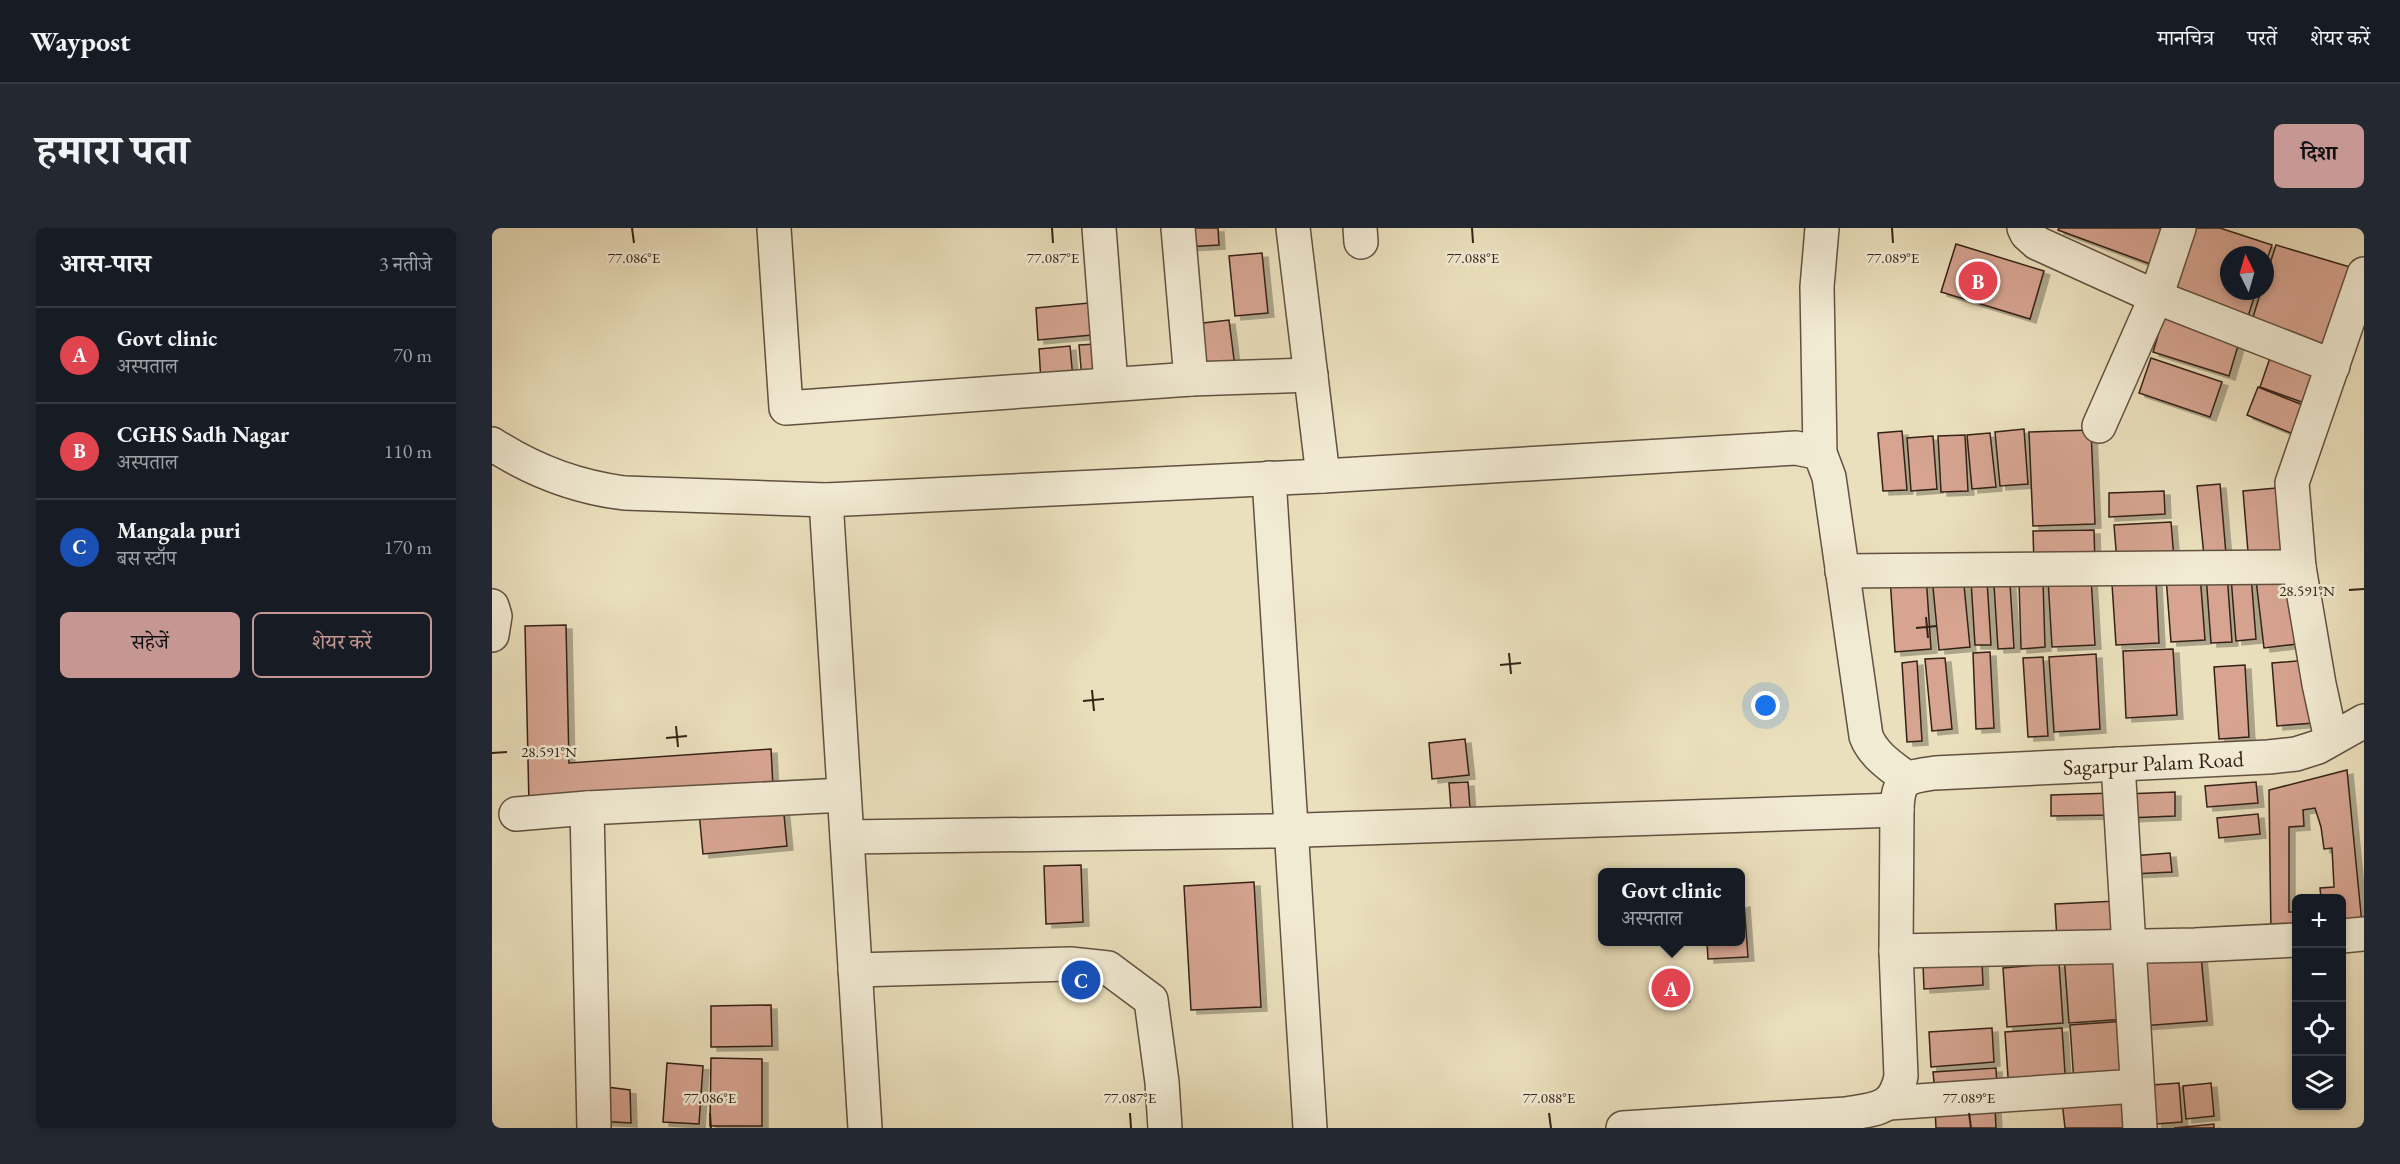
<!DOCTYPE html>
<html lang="hi">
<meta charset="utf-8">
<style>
:root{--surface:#171b24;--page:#242831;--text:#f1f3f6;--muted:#9ea1a6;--line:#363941;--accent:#c59692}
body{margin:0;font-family:"EB Garamond","Noto Serif Devanagari",serif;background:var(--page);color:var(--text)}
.controls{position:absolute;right:18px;bottom:18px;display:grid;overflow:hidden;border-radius:9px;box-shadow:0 3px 9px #0003}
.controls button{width:54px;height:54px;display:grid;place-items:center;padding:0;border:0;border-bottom:2px solid var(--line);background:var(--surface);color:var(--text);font:30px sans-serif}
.compass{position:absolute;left:1728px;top:18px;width:54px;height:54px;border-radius:50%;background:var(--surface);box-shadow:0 3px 9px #0003;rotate:355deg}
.you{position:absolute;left:1274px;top:478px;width:21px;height:21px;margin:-15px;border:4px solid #fff;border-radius:50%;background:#1a73e8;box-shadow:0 0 0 9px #1a73e833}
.badge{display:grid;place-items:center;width:39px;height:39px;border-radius:50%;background:var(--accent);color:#fff;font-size:20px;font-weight:700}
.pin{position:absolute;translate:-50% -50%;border:3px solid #fff;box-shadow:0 2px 6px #0006}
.popup{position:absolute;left:1106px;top:640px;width:147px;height:78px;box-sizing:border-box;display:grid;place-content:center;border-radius:9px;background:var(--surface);filter:drop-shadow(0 2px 4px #0005);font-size:20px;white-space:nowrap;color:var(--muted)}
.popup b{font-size:22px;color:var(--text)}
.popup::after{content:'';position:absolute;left:50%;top:100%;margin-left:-12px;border:12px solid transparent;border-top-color:var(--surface)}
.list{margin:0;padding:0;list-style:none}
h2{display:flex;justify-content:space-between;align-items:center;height:78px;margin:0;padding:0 24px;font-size:26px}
h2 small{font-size:20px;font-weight:400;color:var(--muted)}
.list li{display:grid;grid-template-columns:39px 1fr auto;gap:18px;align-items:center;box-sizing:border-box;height:96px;padding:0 24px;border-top:2px solid var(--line)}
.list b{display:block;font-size:22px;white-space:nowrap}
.list p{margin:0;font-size:20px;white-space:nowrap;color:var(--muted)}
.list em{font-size:20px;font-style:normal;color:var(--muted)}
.actions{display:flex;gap:12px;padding:18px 24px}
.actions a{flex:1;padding:14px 0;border:2px solid var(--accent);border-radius:9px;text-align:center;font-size:21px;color:var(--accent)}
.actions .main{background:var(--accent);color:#111}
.icon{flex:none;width:33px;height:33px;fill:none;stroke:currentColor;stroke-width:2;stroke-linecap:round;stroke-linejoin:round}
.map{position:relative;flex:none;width:1872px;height:900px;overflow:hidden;border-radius:9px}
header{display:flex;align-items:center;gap:36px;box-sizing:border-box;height:84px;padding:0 30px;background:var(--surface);border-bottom:2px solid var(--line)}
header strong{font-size:28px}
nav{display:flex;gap:33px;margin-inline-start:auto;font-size:21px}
.intro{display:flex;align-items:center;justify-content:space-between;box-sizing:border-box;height:144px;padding:0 36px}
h1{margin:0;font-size:42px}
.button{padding:15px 27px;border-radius:9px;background:var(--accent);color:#111;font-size:21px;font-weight:700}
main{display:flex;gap:36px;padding:0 36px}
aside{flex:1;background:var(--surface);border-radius:9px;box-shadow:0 3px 9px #0003}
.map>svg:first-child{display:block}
.building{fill:#d6a491;stroke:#342116;stroke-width:1.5;filter:url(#shadow)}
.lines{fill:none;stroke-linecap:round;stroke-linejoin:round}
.minor-casing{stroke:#625140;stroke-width:36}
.minor{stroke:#f2ebd4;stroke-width:33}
.ticks{fill:none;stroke:#342116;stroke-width:2}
.labels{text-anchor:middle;stroke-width:5;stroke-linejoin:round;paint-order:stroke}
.street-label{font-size:22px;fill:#342116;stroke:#f2ebd4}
.ticks-label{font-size:15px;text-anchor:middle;fill:#342116;stroke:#f2ebd4;stroke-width:5;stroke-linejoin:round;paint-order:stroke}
</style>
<header>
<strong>Waypost</strong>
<nav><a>मानचित्र</a><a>परतें</a><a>शेयर करें</a></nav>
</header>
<div class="intro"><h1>हमारा पता</h1><a class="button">दिशा</a></div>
<main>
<aside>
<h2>आस-पास<small>3 नतीजे</small></h2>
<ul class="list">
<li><span class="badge" style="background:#e0444e">A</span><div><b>Govt clinic</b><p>अस्पताल</p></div><em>70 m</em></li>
<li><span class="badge" style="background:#e0444e">B</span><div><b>CGHS Sadh Nagar</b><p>अस्पताल</p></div><em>110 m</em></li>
<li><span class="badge" style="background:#1a4fb4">C</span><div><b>Mangala puri</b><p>बस स्टॉप</p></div><em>170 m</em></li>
</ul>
<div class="actions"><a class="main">सहेजें</a><a>शेयर करें</a></div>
</aside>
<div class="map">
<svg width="1872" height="900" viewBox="0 0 1872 900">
<defs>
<filter id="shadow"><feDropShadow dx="6" dy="4" stdDeviation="0" flood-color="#0004"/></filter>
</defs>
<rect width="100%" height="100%" fill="#ebe0bd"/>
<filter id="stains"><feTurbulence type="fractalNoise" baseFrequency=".00333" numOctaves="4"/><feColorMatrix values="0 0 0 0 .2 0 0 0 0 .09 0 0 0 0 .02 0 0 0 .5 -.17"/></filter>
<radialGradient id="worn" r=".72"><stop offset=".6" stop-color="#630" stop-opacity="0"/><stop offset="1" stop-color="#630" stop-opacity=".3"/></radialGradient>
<g class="building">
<path d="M693,0H726L727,17L694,19Z"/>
<path d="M1567,0H1683L1669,40L1566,2Z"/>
<path d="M1702,0H1728L1780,17L1773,37V27H1737V63H1764L1754,95L1679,70Z"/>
<path d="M1464,16L1552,43L1538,91L1449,64Z"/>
<path d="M1784,17L1868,42L1842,125L1758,99L1769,63H1773V51Z"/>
<path d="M770,25L776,85L743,88L737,28Z"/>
<path d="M597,75L600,107L546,112L544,80Z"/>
<path d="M1672,87L1748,111L1737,148L1661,124Z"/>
<path d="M737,92L743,139L709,144L702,96Z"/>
<path d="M605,116L608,149L590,151L587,117Z"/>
<path d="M578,118L581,151L549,154L547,121Z"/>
<path d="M1779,127L1829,145L1818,177L1768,159Z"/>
<path d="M1659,130L1730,154L1718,189L1647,165Z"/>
<path d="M1766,159L1818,180L1806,208L1755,187Z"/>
<path d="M1532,201L1536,256L1508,258L1503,204Z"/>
<path d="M1599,202L1603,296L1541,298L1537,204Z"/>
<path d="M1410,203L1415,262L1391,263L1386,205Z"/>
<path d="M1498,205L1504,259L1480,261L1475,207Z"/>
<path d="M1473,207L1476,263L1449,264L1446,208Z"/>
<path d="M1441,208L1445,261L1419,263L1415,210Z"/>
<path d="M1728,256L1734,326L1712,328L1705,258Z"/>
<path d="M1796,259L1803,332L1757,336L1751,263Z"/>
<path d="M1672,263L1673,286L1617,289V265Z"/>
<path d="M1679,294L1682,331L1625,334L1622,297Z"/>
<path d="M1602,302L1603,336L1542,337L1541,303Z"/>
<path d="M1708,346L1713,412L1679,414L1674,349Z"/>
<path d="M1735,346L1740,414L1719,415L1714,347Z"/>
<path d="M1434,347L1439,421L1403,424L1398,350Z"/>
<path d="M1471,347L1478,419L1447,422L1440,349Z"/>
<path d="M1759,347L1764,411L1744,413L1739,349Z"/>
<path d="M1805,347L1813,415L1772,420L1764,352Z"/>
<path d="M1599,349L1603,417L1560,419L1556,351Z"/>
<path d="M1495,352L1499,417H1483L1479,353Z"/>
<path d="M1527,353H1551L1553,419L1529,421Z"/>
<path d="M1664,353L1667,415L1624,417L1620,356Z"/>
<path d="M1518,356L1522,420L1506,421L1502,357Z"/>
<path d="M74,397L77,535L279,521L281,559L37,577L33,398Z"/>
<path d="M1681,421L1685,487L1634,490L1631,423Z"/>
<path d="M1498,424L1502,500L1484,501L1481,425Z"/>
<path d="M1604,426L1608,501L1562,504L1557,429Z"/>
<path d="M1551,429L1556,508L1536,509L1531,430Z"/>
<path d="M1453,430L1460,501L1440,503L1433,431Z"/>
<path d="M1817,432L1822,495L1785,498L1780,435Z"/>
<path d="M1425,433L1430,513L1415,514L1410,435Z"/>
<path d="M1753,437L1757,509L1727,511L1722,439Z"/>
<path d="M973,511L977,547L940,551L937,515Z"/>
<path d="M1855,542L1870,696L1850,698V670H1829L1828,660L1842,659L1840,620L1832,621L1829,599L1823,580L1811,582L1812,598L1797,599V684H1804V703L1779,706L1777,562Z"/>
<path d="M976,554L979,594L960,595L957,555Z"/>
<path d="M1764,554L1766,575L1715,579L1713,558Z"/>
<path d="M1683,564V588L1635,590L1634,566Z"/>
<path d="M1621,565V587L1559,588V567Z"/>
<path d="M291,576L295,618L211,626L207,584Z"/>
<path d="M1766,586L1768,606L1727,610L1725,590Z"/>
<path d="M1678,625L1680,644L1640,646L1639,628Z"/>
<path d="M589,637L591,694L554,696L552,638Z"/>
<path d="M762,654L769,779L699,782L692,658Z"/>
<path d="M1625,673L1627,710L1565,713L1563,676Z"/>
<path d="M1252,675L1256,729L1216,731L1215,714H1248V676Z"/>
<path d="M1629,723L1634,791L1577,795L1572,727Z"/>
<path d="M1709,727L1715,793L1649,798L1644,732Z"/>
<path d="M1490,733L1491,757L1432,761L1431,737Z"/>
<path d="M1567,735L1571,795L1515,799L1511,740Z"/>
<path d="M1189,748L1192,770L1171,772L1166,750Z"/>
<path d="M279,777L280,818L219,819V778Z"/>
<path d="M1634,793L1638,852L1582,855L1578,797Z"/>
<path d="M1500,800L1502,834L1439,839L1437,804Z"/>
<path d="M1570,800L1574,860L1517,864L1513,804Z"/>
<path d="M219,830L270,831V898H218Z"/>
<path d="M175,835L211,838L207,896L171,894Z"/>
<path d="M1504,840L1505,860L1443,864L1441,844Z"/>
<path d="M1687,855L1690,894L1664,896L1660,857Z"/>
<path d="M1719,855L1722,888L1694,891L1691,858Z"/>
<path d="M107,858L138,862L139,895L107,893Z"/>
<path d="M1629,867L1632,900H1573L1570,873Z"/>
<path d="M1503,878L1504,900H1444L1443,881Z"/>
<path d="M1722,896V900H1682Z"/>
</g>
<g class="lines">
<g class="minor-casing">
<g id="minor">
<path d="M282,0L294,180L699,151L819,147"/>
<path d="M607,0L619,156"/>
<path d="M686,0L699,151"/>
<path d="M801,0L831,248"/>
<path d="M868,0L869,14"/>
<path d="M1330,0L1325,59L1328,225L1337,249L1374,508C1381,527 1400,539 1416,551"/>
<path d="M1532,0L1535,6L1545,15L1664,69L1841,138"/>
<path d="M1607,198L1664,69L1687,0"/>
<path d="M0,216C40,242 84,259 132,265L334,272L831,248L1304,220L1328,225"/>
<path d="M777,250L818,900"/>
<path d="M334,272L373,900"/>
<path d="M1350,343L1807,339"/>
<path d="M0,378L3,388L0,407"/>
<path d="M1839,511L1827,456L1807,339L1800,255L1872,46"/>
<path d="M1626,536L1648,900"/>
<path d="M95,580L102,900"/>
<path d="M24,586L95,580L352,567"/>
<path d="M355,609L783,603L1405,582"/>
<path d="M1850,708L1872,706"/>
<path d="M1404,723L1703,717L1804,712"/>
<path d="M363,742L578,736L616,740L659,772L670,854L673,900"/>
<path d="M1397,875L1644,858"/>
<path id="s1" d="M1131,900L1354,886C1383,881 1403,882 1409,848L1404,723L1405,582C1406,551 1413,549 1443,545L1776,529L1804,526L1826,519L1872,493"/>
</g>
</g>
<use href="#minor" class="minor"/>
</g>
<path class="ticks" d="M140,0L142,15M560,0L561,15M980,0L981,15M1400,0L1401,15M1857,362L1872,361M1434,389L1436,410M1424,400L1445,398M1017,425L1019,446M1008,437L1029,435M600,462L602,483M591,473L612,471M184,498L186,519M174,510L195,508M0,525L15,524M218,885L219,900M638,885L639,900M1057,885L1059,900M1477,885L1479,900"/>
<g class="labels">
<g class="street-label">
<text dy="8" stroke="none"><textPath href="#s1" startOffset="844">Sagarpur Palam Road</textPath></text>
</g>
</g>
<g class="ticks-label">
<text x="142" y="35">77.086°E</text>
<text x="561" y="35">77.087°E</text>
<text x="981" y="35">77.088°E</text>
<text x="1401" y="35">77.089°E</text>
<text x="1815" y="368">28.591°N</text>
<text x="57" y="529">28.591°N</text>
<text x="218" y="875">77.086°E</text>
<text x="638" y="875">77.087°E</text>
<text x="1057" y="875">77.088°E</text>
<text x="1477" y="875">77.089°E</text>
</g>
<rect width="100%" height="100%" filter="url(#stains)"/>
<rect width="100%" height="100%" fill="url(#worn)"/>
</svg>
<div class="controls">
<button>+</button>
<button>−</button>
<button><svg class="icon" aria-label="locate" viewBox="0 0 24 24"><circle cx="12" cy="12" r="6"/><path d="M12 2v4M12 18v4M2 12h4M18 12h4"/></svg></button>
<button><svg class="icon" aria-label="layers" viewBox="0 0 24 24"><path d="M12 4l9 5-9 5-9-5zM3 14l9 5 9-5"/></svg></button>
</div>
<svg class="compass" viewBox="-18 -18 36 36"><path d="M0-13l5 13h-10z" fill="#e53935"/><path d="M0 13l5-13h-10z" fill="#9ea1a6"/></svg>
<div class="you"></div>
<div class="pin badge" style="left:1179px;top:760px;background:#e0444e">A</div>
<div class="popup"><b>Govt clinic</b>अस्पताल</div>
<div class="pin badge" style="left:1486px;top:53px;background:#e0444e">B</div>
<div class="pin badge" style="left:589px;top:752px;background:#1a4fb4">C</div>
</div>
</main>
